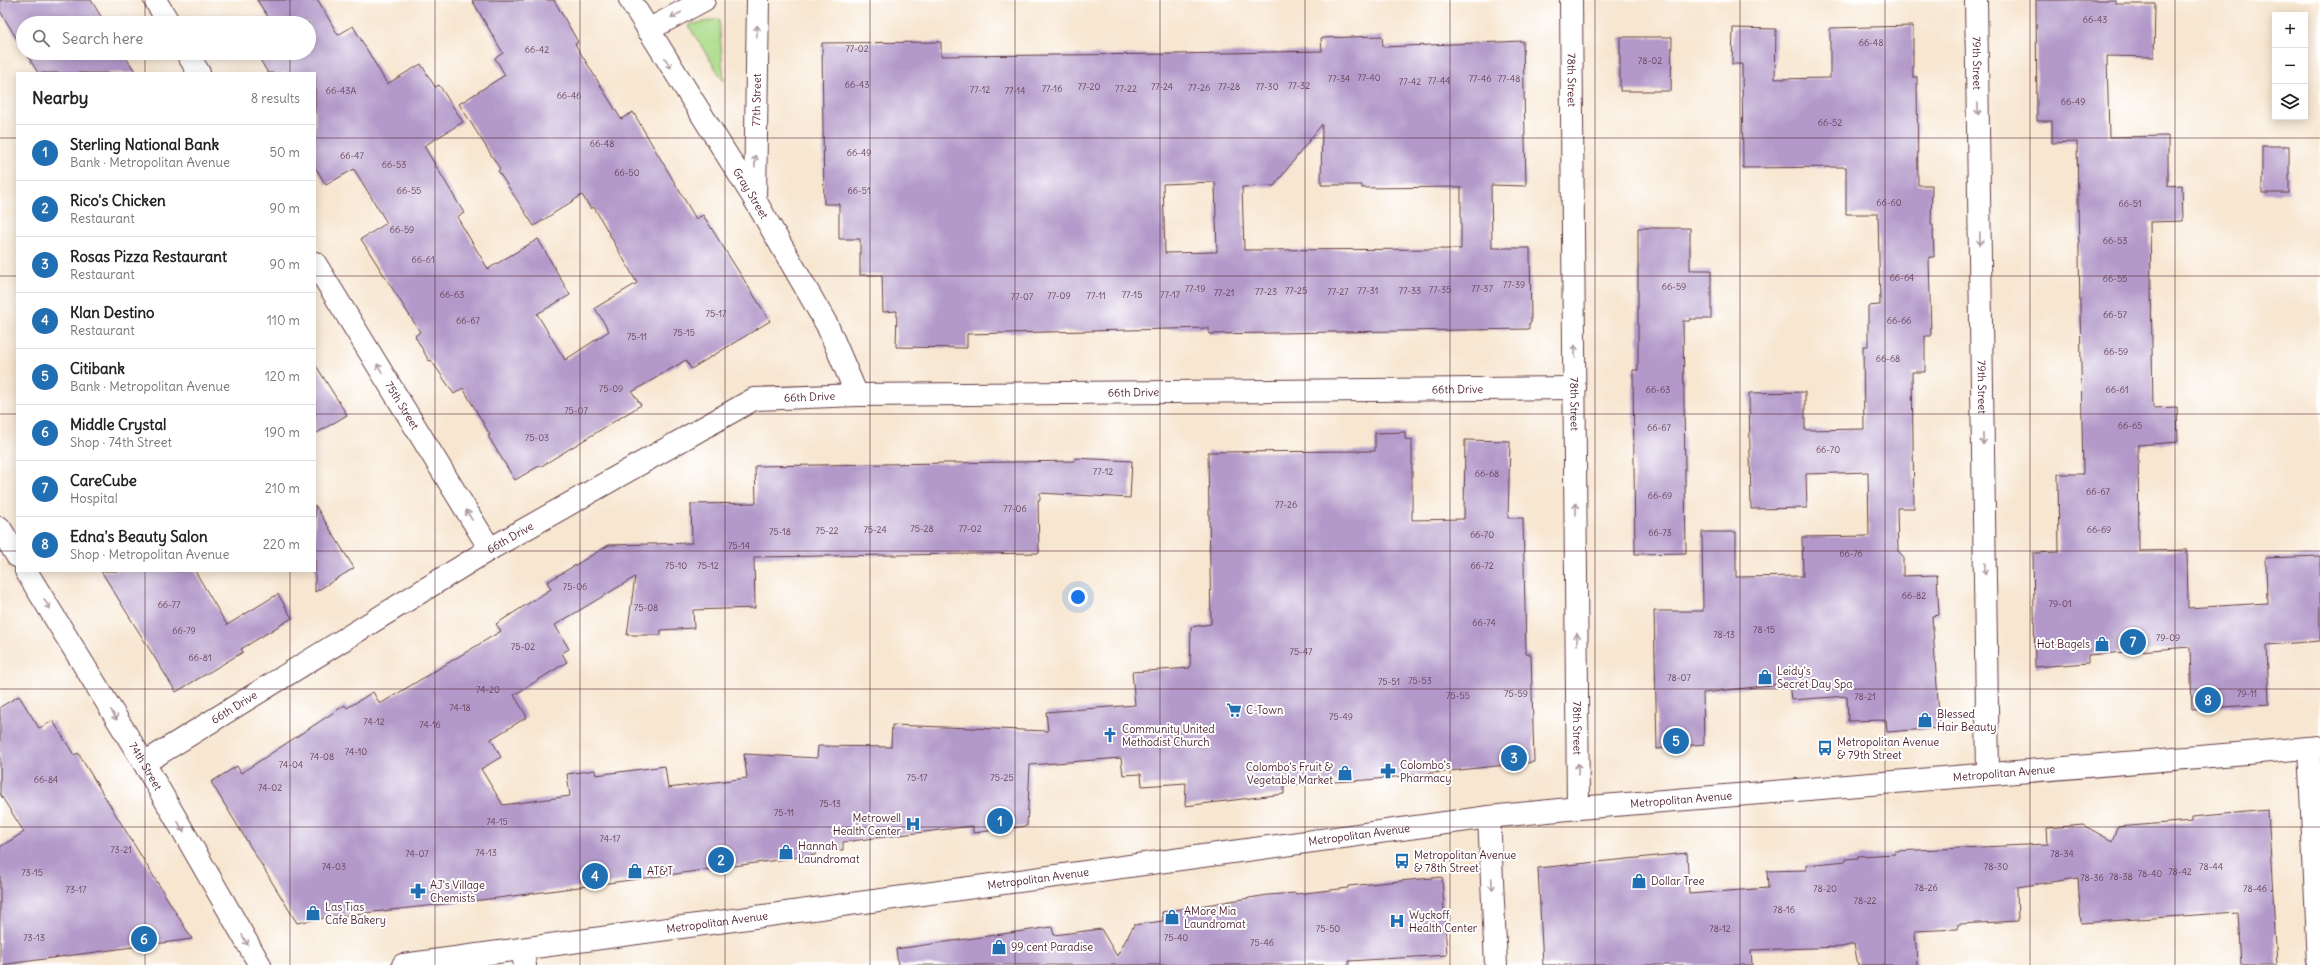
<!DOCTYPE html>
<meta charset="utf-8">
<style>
:root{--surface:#fff;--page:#f2f2f2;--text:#222;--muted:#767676;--line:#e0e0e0;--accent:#1f6fb2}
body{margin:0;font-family:Delius,sans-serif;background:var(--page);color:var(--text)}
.controls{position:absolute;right:12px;top:12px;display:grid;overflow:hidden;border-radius:0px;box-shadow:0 2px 10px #0003}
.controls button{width:36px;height:36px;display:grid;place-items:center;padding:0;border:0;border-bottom:1px solid var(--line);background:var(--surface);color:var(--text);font:20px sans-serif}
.you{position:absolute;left:1078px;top:597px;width:14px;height:14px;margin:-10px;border:3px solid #fff;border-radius:50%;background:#1a73e8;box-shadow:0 0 0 6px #1a73e833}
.badge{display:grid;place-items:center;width:26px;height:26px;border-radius:50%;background:var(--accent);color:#fff;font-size:13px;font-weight:700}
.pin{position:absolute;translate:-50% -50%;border:2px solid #fff;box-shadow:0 1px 4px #0006}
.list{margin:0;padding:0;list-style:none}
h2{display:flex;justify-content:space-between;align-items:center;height:52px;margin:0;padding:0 16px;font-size:17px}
h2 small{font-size:13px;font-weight:400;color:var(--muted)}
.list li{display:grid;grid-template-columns:26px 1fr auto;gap:12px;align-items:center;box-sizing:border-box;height:56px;padding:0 16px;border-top:1px solid var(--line)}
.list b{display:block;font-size:15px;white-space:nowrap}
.list p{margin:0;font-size:13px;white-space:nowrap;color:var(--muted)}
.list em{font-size:13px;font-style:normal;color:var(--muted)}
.icon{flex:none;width:22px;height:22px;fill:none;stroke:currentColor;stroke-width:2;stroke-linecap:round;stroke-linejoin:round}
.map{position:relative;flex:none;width:2320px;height:965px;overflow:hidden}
.search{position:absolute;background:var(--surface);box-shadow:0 2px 10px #0003;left:16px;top:16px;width:300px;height:44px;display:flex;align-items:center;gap:10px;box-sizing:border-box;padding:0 14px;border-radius:22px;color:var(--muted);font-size:15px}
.panel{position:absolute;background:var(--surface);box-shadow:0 2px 10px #0003;left:16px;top:72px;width:300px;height:500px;border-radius:0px}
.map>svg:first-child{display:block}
.green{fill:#abdb8a;stroke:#7a7d5a}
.building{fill:#b299c9;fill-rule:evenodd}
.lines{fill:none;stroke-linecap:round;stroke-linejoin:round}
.street-casing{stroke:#643d44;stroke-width:24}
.secondary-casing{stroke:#643d44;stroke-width:24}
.street{stroke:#fff;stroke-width:22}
.secondary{stroke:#fff;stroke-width:22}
.oneway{stroke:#ae9aa0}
.grid{fill:none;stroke:#4a1f2b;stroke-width:1;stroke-opacity:0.55}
.labels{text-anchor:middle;stroke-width:4;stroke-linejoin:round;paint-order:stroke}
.number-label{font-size:9px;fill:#643e52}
.street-label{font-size:11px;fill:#4a1f2b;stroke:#fff}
.poi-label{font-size:11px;fill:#4a1f2b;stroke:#fff;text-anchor:start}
</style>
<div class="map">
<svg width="2320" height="965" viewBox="0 0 2320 965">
<rect width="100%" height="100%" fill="#fff"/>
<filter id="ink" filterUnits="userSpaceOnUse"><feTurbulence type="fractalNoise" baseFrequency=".025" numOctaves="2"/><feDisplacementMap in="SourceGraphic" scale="8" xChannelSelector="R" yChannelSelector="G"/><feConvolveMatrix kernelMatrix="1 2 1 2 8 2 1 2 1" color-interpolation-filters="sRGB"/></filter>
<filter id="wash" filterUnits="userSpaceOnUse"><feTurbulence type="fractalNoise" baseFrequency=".012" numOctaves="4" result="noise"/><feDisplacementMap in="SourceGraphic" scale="16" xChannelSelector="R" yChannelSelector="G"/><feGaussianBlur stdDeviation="0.9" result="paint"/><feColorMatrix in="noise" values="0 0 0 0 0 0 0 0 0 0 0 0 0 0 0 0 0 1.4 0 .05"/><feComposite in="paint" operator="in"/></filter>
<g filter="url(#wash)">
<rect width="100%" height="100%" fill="#f7e6d0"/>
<path class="green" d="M719,19L724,82L688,25Z"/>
<g id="blocks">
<g class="building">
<path d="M0,0H91L105,23H23V49L0,11Z"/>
<path d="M257,0H318L338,35L353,26L387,84L421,64L435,87L439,85L463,122L424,146L464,213L457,217L488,269L538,239L570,295L537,314L565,360L609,331L595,308L637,283L594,207L591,209L582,195L534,226L498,171L500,169L459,104L505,75L495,58L503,53L472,0H554L578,42L575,44L621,119L633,112L696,219L703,215L770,321L691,369L686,360L632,392L641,405L540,467L539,466L515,480L488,436L490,435L463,388L454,394L431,360L429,361L415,336L420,332L361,239L387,223L354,169L326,185L315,167V73H268L256,53H309V23H272Z"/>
<path d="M2036,0H2116V4H2155L2154,57L2107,56L2109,137L2168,136V186L2182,185L2183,221L2150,222L2153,408L2177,407L2178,442L2138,445L2139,551L2187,550L2188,608L2267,603L2266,558L2320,556V641L2267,645L2269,704L2192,709L2190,647L2088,655V663L2035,667L2033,553L2059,552L2058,474H2083L2077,142L2052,143V121H2037Z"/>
<path d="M1913,26V77H1917L1918,185H1932L1931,225H1933L1934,257H1929L1931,336H1925V372H1912L1914,508H1897L1898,551L1903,556V576L1937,575L1939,615L1932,616L1940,728L1887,732L1886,720L1848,721L1847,696L1791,700L1789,683L1703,693L1704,744L1657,749L1654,611H1703L1702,532H1736V577L1803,576L1802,537L1869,536L1868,472L1806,474L1807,508L1751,509L1749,393L1805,392V430L1864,429L1863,346H1868V306L1880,305L1878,214H1846V167L1743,168L1742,64H1732L1733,28L1776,29L1775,79L1830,78V28Z"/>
<path d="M1382,36L1383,47L1523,41L1526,186L1491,185L1492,248H1530L1531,323H1529V329L1209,334V328L967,334V348L896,347L897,311L883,312L882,275H860V239H839V204H824L822,43L941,42V56L1175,54L1322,51L1321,38ZM1322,124L1321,185H1362V188L1461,187V249L1244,250L1242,187L1274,186ZM1215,182L1217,252L1165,253L1163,184Z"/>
<path d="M1620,37H1672L1671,91H1620Z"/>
<path d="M26,53H123L136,73H38Z"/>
<rect x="2262" y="146" width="27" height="47"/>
<path d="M1638,228H1690V270H1711V319H1690V321H1683L1686,553L1635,554L1633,370H1638Z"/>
<path d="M315,364L347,415L315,434Z"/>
<path d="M1405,432V439L1412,440V520L1464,519L1465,440L1510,441L1508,518H1523L1526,654H1531L1534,762L1367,780L1284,785V794L1185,806L1186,783L1142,786L1141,774L1123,775L1121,758L1030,765L1027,826L973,833V826L843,842V850L816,849L815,855L498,898L329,917L297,923L211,782L237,766L241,773L345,705L347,708L373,692L380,704L501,631L496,624L551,589L547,582L609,545L692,543L691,504L756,503L755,466L1075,461V458L1132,461L1130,498L1040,493V500H1038L1039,553L754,557L755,608L693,610L694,628L661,630V635H627L635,577L555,625L569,649L562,653L567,662L514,695L527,717L491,739L501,757L481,769L503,805L570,796L567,774L595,770L596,775L665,766L668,788L747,778L744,754L817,758L818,746L891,747L892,725L1048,731L1046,712L1135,705L1132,672L1190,668L1191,627L1211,624L1208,452L1375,451V433Z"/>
<path d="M315,505L354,568L315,592Z"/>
<path d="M101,571H195L227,625L278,594L292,618L241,649L243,652L176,692Z"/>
<path d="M19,696L39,728L53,721L74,755L78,753L192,939L0,965V847L24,832L0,794V707Z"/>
<path d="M2268,810L2277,965H2241L2238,912L2081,923L2078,878L2017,887L2018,921L1958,924V929L1915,931L1917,965H1858L1854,944L1842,947L1751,950L1752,965H1543L1538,868L1687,853L1689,894L1768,888L1767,871L1806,870V865L1846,861V859L1858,858V856L1895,854V851L2048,844L2047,828L2083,825L2112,841L2117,827L2192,821V817Z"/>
<path d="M1442,877L1447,955L1349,961V965H898L896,949L1052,927L1054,935L1101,929L1117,956L1134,925L1163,921L1162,912L1268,895L1296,893V894L1348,888V886Z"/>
</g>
</g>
</g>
<g filter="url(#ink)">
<use href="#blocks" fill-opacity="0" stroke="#643d44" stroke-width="1"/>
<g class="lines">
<g class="street-casing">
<g id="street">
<path d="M155,0L169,23"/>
<path id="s1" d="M630,0L755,200L827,325L857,395"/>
<path id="s2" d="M1571,0L1578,808"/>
<path id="s3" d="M1976,0L1988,774"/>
<path d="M648,30L704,0"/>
<path d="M187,53L199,73"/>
<path id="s4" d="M755,200L758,0"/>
<path id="s5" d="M315,263L490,549"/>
<path d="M0,528L17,556"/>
<path id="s6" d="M26,571L144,763L260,965"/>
<path d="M2309,748L2319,965"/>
<path id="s7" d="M144,763L490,549L754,399L857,395L1575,388"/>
<path d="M1489,817L1496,965"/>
<path d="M522,950L525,965"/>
</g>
</g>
<g class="secondary-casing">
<g id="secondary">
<path id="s8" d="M403,965L1489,817L1578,808L2320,747"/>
</g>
</g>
<use href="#street" class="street"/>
<use href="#secondary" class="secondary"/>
</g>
<defs><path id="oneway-shaft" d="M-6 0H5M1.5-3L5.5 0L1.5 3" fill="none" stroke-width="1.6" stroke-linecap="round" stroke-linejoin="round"/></defs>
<g class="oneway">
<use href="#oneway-shaft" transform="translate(676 15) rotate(152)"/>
<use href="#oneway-shaft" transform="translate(757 31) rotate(-89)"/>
<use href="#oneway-shaft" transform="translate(668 63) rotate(58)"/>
<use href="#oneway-shaft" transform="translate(1978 109) rotate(89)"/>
<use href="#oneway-shaft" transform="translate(755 161) rotate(-89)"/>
<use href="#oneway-shaft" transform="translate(1980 239) rotate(89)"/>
<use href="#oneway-shaft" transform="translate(1575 351) rotate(-91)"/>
<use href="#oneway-shaft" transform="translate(380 369) rotate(-121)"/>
<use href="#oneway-shaft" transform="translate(1983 439) rotate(89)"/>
<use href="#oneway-shaft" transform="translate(1576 509) rotate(-90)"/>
<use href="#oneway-shaft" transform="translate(469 515) rotate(-121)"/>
<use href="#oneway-shaft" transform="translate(1985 569) rotate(89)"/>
<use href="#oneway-shaft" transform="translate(47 604) rotate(59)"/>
<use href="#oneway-shaft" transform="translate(1577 639) rotate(-90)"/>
<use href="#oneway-shaft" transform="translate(114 715) rotate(59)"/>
<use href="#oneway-shaft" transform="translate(1578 769) rotate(-91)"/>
<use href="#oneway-shaft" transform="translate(181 827) rotate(60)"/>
<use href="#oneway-shaft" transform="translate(1492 884) rotate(87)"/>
<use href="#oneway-shaft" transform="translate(245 940) rotate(60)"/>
</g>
</g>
<path class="grid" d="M145,0V23M290,0V23M435,0V965M580,0V965M725,0V965M870,0V965M1015,0V965M1160,0V965M1305,0V965M1450,0V965M1595,0V965M1740,0V965M1885,0V965M2030,0V965M2175,0V965M145,53V73M290,53V73M0,138H17M315,138H2320M0,276H17M315,276H2320M0,414H17M315,414H2320M0,551H17M315,551H2320M145,571V965M290,571V965M0,689H2320M0,827H2320"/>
<defs>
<g id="shop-bare" transform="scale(1.2)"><path d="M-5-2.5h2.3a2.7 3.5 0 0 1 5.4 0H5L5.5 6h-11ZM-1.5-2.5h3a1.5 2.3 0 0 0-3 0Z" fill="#1f6fb2" stroke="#fff" stroke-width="2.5" paint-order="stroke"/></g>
<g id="supermarket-bare" transform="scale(1.2)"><path d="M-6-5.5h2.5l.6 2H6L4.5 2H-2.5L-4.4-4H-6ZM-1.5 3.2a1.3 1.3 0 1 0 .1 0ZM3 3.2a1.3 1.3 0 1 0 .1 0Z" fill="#1f6fb2" stroke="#fff" stroke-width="2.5" paint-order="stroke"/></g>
<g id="church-bare" transform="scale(1.2)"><path d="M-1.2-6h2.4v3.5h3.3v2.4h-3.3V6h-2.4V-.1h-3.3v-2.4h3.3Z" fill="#1f6fb2" stroke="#fff" stroke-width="2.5" paint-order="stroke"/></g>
<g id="bus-bare" transform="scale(1.2)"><path d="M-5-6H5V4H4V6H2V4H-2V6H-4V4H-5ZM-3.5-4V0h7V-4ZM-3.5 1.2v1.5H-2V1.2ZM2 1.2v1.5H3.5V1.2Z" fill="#1f6fb2" stroke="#fff" stroke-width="2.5" paint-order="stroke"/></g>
<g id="pharmacy-bare" transform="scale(1.2)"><path d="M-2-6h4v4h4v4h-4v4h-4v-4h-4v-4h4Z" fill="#1f6fb2" stroke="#fff" stroke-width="2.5" paint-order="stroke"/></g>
<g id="hospital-bare" transform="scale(1.2)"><path d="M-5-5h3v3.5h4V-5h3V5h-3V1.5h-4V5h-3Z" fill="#1f6fb2" stroke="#fff" stroke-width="2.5" paint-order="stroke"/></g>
</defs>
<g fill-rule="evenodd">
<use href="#shop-bare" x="2102" y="644"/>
<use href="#shop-bare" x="1765" y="677"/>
<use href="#supermarket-bare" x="1234" y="710"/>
<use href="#shop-bare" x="1925" y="720"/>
<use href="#church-bare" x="1110" y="735"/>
<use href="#bus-bare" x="1825" y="748"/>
<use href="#pharmacy-bare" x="1388" y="771"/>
<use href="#shop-bare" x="1345" y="773"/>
<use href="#hospital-bare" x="913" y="824"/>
<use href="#shop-bare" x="786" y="852"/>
<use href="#bus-bare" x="1402" y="861"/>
<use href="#shop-bare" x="635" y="871"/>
<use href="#shop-bare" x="1639" y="881"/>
<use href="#pharmacy-bare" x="418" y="891"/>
<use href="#shop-bare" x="313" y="913"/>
<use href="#shop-bare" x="1172" y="917"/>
<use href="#hospital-bare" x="1397" y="921"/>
<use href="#shop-bare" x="999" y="947"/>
</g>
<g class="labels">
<g class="number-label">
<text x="2095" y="23">66-43</text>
<text x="1871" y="46">66-48</text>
<text x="857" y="52">77-02</text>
<text x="537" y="53">66-42</text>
<text x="1650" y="64">78-02</text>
<text x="1369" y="81">77-40</text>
<text x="1339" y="82">77-34</text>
<text x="1480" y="82">77-46</text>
<text x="1509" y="82">77-48</text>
<text x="1439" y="84">77-44</text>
<text x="1410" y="85">77-42</text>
<text x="857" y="88">66-43</text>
<text x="1299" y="89">77-32</text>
<text x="1089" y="90">77-20</text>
<text x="1162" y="90">77-24</text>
<text x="1229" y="90">77-28</text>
<text x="1267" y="90">77-30</text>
<text x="1199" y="91">77-26</text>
<text x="1052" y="92">77-16</text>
<text x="1126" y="92">77-22</text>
<text x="980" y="93">77-12</text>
<text x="341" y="94">66-43A</text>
<text x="1015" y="94">77-14</text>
<text x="569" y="99">66-46</text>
<text x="2073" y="105">66-49</text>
<text x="1830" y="126">66-52</text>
<text x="602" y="147">66-48</text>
<text x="859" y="156">66-49</text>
<text x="352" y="159">66-47</text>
<text x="394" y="168">66-53</text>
<text x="627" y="176">66-50</text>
<text x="409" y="194">66-55</text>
<text x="859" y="194">66-51</text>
<text x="1889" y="206">66-60</text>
<text x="2130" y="207">66-51</text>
<text x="402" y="233">66-59</text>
<text x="2115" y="244">66-53</text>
<text x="423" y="263">66-61</text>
<text x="1902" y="281">66-64</text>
<text x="2115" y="282">66-55</text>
<text x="1514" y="288">77-39</text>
<text x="1674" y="290">66-59</text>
<text x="1195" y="292">77-19</text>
<text x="1482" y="292">77-37</text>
<text x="1440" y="293">77-35</text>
<text x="1296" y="294">77-25</text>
<text x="1368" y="294">77-31</text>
<text x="1410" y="294">77-33</text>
<text x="1266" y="295">77-23</text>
<text x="1338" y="295">77-27</text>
<text x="1224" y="296">77-21</text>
<text x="452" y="298">66-63</text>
<text x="1132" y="298">77-15</text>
<text x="1170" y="298">77-17</text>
<text x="1059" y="299">77-09</text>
<text x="1096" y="299">77-11</text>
<text x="1022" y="300">77-07</text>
<text x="716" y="317">75-17</text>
<text x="2115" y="318">66-57</text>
<text x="468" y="324">66-67</text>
<text x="1899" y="324">66-66</text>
<text x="684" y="336">75-15</text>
<text x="637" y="340">75-11</text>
<text x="2116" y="355">66-59</text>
<text x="1888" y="362">66-68</text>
<text x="611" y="392">75-09</text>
<text x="1658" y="393">66-63</text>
<text x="2117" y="393">66-61</text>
<text x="576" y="414">75-07</text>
<text x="2130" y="429">66-65</text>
<text x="1659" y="431">66-67</text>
<text x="537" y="441">75-03</text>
<text x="1828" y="453">66-70</text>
<text x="1103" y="475">77-12</text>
<text x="1487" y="477">66-68</text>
<text x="2098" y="495">66-67</text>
<text x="1660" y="499">66-69</text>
<text x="1286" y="508">77-26</text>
<text x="1015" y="512">77-06</text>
<text x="922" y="532">75-28</text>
<text x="970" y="532">77-02</text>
<text x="875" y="533">75-24</text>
<text x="2099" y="533">66-69</text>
<text x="827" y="534">75-22</text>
<text x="780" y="535">75-18</text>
<text x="1660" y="536">66-73</text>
<text x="1482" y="538">66-70</text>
<text x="739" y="549">75-14</text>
<text x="1851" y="557">66-76</text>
<text x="676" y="569">75-10</text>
<text x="708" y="569">75-12</text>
<text x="1482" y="569">66-72</text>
<text x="575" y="590">75-06</text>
<text x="1914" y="599">66-82</text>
<text x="2060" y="607">79-01</text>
<text x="169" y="608">66-77</text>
<text x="646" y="611">75-08</text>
<text x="1484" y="626">66-74</text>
<text x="1764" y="633">78-15</text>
<text x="184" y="634">66-79</text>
<text x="1724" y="638">78-13</text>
<text x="2168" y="641">79-09</text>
<text x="523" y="650">75-02</text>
<text x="1301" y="655">75-47</text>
<text x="200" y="661">66-81</text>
<text x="1679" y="681">78-07</text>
<text x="1420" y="684">75-53</text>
<text x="1389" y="685">75-51</text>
<text x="488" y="693">74-20</text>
<text x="1516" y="697">75-59</text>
<text x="2247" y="697">79-11</text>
<text x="1458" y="699">75-55</text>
<text x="1865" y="700">78-21</text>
<text x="460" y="711">74-18</text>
<text x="1341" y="720">75-49</text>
<text x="374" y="725">74-12</text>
<text x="430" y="728">74-16</text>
<text x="356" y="755">74-10</text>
<text x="322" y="760">74-08</text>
<text x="291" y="768">74-04</text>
<text x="917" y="781">75-17</text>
<text x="1002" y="781">75-25</text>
<text x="46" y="783">66-84</text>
<text x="270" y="791">74-02</text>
<text x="830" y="807">75-13</text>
<text x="784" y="816">75-11</text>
<text x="497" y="825">74-15</text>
<text x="610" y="842">74-17</text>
<text x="121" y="853">73-21</text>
<text x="486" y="856">74-13</text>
<text x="417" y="857">74-07</text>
<text x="2062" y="857">78-34</text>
<text x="334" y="870">74-03</text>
<text x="1996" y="870">78-30</text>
<text x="2211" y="870">78-44</text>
<text x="2180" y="875">78-42</text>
<text x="32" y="876">73-15</text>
<text x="2150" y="877">78-40</text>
<text x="2121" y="880">78-38</text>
<text x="2092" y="881">78-36</text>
<text x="1926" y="891">78-26</text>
<text x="1825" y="892">78-20</text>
<text x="2255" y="892">78-46</text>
<text x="76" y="893">73-17</text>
<text x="1865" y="904">78-22</text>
<text x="1784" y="913">78-16</text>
<text x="1328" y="932">75-50</text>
<text x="1720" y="932">78-12</text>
<text x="34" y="941">73-13</text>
<text x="1176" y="941">75-40</text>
<text x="1262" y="946">75-46</text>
</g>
<g class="street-label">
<text dy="4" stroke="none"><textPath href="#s3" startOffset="63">79th Street</textPath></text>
<text dy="4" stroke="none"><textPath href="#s2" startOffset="80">78th Street</textPath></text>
<text dy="4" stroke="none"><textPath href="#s4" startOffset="100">77th Street</textPath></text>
<text dy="4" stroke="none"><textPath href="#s1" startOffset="228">Gray Street</textPath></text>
<text dy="4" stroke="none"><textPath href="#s3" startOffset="387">79th Street</textPath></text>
<text dy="4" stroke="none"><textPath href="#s7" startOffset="1414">66th Drive</textPath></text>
<text dy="4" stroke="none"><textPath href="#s7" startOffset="1090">66th Drive</textPath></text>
<text dy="4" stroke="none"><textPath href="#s7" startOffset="766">66th Drive</textPath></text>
<text dy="4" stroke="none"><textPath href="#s2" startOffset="404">78th Street</textPath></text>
<text dy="4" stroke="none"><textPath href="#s5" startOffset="167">75th Street</textPath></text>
<text dy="4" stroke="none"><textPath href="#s7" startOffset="430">66th Drive</textPath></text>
<text dy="4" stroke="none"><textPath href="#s7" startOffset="106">66th Drive</textPath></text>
<text dy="4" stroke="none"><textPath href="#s2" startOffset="728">78th Street</textPath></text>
<text dy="4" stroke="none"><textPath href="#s6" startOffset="229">74th Street</textPath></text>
<text dy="4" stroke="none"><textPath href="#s8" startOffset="1613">Metropolitan Avenue</textPath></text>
<text dy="4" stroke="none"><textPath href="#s8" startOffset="1289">Metropolitan Avenue</textPath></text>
<text dy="4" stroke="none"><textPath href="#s8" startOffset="965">Metropolitan Avenue</textPath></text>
<text dy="4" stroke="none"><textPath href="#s8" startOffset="641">Metropolitan Avenue</textPath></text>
<text dy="4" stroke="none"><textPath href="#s8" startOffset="317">Metropolitan Avenue</textPath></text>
</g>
<g class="poi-label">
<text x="2090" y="648" text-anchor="end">Hot Bagels</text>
<text x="1777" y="675">Leidy's<tspan x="1777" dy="13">Secret Day Spa</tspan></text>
<text x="1246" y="714">C-Town</text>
<text x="1937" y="718">Blessed<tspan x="1937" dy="13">Hair Beauty</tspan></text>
<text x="1122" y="733">Community United<tspan x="1122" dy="13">Methodist Church</tspan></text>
<text x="1837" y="746">Metropolitan Avenue<tspan x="1837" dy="13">&amp; 79th Street</tspan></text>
<text x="1400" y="769">Colombo's<tspan x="1400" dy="13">Pharmacy</tspan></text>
<text x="1333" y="771" text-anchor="end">Colombo's Fruit &amp;<tspan x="1333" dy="13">Vegetable Market</tspan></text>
<text x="901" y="822" text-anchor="end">Metrowell<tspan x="901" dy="13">Health Center</tspan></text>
<text x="798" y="850">Hannah<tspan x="798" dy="13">Laundromat</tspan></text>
<text x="1414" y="859">Metropolitan Avenue<tspan x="1414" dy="13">&amp; 78th Street</tspan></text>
<text x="647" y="875">AT&amp;T</text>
<text x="1651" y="885">Dollar Tree</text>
<text x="430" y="889">AJ's Village<tspan x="430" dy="13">Chemists</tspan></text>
<text x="325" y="911">Las Tias<tspan x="325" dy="13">Cafe Bakery</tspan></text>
<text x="1184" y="915">AMore Mia<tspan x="1184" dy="13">Laundromat</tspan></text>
<text x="1409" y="919">Wyckoff<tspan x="1409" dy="13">Health Center</tspan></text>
<text x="1011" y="951">99 cent Paradise</text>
</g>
</g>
</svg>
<div class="controls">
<button>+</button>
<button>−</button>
<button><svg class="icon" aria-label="layers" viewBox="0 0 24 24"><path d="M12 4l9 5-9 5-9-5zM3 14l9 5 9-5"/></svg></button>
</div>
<div class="you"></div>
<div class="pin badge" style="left:1000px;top:821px">1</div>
<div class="pin badge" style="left:721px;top:860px">2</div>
<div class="pin badge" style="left:1514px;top:758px">3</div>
<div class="pin badge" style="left:595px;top:876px">4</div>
<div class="pin badge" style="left:1676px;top:741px">5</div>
<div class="pin badge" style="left:144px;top:939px">6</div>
<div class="pin badge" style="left:2133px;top:642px">7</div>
<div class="pin badge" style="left:2208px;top:700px">8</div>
<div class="search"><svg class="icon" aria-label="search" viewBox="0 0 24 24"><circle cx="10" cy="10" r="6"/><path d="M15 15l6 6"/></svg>Search here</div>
<section class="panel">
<h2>Nearby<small>8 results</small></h2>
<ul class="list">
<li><span class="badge">1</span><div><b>Sterling National Bank</b><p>Bank · Metropolitan Avenue</p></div><em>50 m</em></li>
<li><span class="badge">2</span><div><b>Rico's Chicken</b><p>Restaurant</p></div><em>90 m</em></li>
<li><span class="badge">3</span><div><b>Rosas Pizza Restaurant</b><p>Restaurant</p></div><em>90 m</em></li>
<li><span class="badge">4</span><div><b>Klan Destino</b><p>Restaurant</p></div><em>110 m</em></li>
<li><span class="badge">5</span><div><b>Citibank</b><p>Bank · Metropolitan Avenue</p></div><em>120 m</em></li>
<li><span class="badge">6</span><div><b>Middle Crystal</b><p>Shop · 74th Street</p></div><em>190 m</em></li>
<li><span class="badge">7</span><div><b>CareCube</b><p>Hospital</p></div><em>210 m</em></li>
<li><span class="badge">8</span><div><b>Edna's Beauty Salon</b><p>Shop · Metropolitan Avenue</p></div><em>220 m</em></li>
</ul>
</section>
</div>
